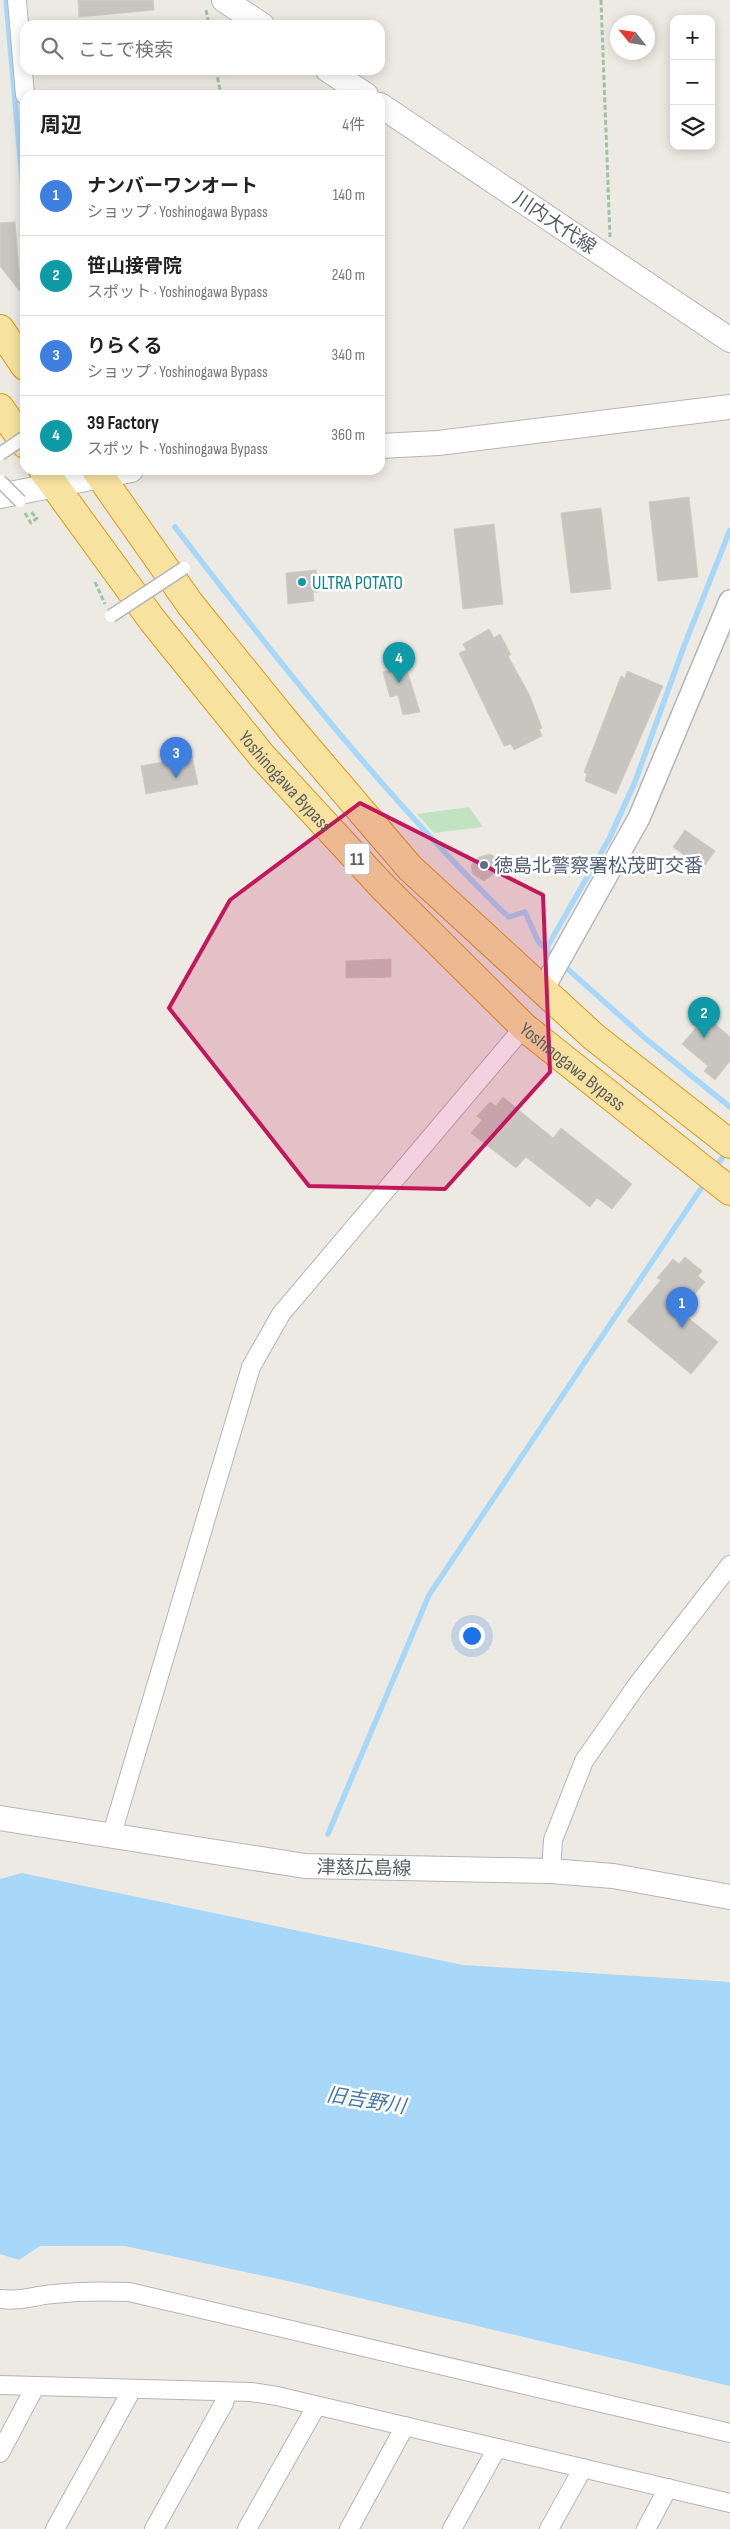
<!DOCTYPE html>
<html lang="ja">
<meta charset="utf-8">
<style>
:root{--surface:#fff;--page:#f6f6f6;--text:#222;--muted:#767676;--line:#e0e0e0;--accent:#dc4239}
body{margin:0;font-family:"Sofia Sans Condensed","Noto Sans JP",sans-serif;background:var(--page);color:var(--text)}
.controls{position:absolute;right:15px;top:15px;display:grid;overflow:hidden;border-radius:10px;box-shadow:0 2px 12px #0003}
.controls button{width:45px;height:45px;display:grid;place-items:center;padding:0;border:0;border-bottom:1px solid var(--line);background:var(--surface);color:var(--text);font:25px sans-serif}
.compass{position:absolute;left:610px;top:15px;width:45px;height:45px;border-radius:50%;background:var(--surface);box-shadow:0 2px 12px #0003;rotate:300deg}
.you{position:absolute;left:471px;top:1635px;width:18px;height:18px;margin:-12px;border:4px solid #fff;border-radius:50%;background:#1a73e8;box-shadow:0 0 0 8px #1a73e833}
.badge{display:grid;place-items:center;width:32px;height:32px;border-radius:50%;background:var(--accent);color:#fff;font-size:16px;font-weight:700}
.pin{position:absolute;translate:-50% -41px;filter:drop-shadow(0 1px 2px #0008)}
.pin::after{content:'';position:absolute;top:26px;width:18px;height:15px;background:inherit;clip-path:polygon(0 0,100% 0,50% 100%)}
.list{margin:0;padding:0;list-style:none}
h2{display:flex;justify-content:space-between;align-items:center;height:65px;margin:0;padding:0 20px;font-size:21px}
h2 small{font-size:16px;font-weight:400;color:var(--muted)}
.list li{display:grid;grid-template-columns:32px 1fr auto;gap:15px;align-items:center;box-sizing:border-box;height:80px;padding:0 20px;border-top:1px solid var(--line)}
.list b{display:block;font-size:19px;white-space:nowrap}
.list p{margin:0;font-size:16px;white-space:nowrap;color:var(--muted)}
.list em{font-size:16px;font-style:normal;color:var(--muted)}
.icon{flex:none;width:28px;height:28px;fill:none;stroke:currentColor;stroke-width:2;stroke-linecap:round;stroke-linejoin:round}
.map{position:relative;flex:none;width:730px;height:2529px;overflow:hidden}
.search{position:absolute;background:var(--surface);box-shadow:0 2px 12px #0003;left:20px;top:20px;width:365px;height:55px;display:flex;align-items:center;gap:12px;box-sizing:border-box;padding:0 18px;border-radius:15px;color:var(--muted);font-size:19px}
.panel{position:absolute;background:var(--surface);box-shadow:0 2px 12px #0003;left:20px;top:90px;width:365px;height:385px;border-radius:15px}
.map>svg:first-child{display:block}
.green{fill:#c2e3c1}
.water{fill:#a7d7f9}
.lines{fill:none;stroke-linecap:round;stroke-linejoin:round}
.stream{stroke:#a7d7f9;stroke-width:5.5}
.building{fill:#c8c5c0;stroke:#d1ccc2}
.minor-casing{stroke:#b3b5b9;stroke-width:20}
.tertiary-casing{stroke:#b3b5b9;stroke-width:24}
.secondary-casing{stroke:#b2b6ba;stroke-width:26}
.trunk-casing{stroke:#df9910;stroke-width:30}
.path{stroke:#9bc4a5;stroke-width:3;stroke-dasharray:5 2.5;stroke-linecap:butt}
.minor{stroke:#fff;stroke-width:18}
.tertiary{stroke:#fff;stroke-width:21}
.secondary{stroke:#fff;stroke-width:24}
.trunk{stroke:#f7e29f;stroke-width:28}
.pedestrian-bridge-casing{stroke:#b3b5b9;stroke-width:15;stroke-linecap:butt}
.pedestrian-bridge{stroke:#fff;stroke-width:12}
.marked{fill:#c2185b;fill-opacity:0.2;stroke:#c2185b;stroke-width:4;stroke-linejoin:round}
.culture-dot{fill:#0f9aa8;stroke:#fff;stroke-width:2}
.service-dot{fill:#5c6f8a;stroke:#fff;stroke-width:2}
.labels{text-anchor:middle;stroke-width:5;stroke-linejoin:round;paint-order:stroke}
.shield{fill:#fff;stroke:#8c8f92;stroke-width:1}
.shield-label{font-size:18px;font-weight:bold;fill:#5b5f63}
.street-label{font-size:19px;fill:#5b5f63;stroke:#fff}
.culture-label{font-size:19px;fill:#0d838f;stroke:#fff;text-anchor:start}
.service-label{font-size:19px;fill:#4e5e75;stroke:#fff;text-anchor:start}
.water-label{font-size:20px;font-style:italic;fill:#4678a9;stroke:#fff}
</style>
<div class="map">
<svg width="730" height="2529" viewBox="0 0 730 2529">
<rect width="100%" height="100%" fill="#edeae3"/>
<path class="green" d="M469,807L483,827L434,833L417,814Z"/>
<path class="water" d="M22,1873L463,1965L730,1982V2386L288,2281L125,2246H40L19,2260L0,2254V1879Z"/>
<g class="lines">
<g class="stream">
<path d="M6,0L25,212"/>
<path d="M175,527C277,660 381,791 500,909L509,917L525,912L538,941L547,950"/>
<path d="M555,958L546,949L609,839L635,782L684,646L730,530"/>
<path d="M562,964L646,1039L730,1107"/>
<path d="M714,1169L728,1150"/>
<path d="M328,1834L429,1595L706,1181"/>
</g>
</g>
<g class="building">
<path d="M78,0H153L154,10L79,17Z"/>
<path d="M15,222L21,293L0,266V223Z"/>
<path d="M689,497L698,577L658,581L649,502Z"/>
<path d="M601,508L611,589L571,593L561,513Z"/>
<path d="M494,524L503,604L463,609L454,529Z"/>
<path d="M316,570L318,592H313L314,601L288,604L286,573Z"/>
<path d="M489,629L494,638L500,634L511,655L508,656L529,694L542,728L539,729L542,736L514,750L511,744L504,746L459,653L466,650L463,644Z"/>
<path d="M405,664L420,712L403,715L398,695L390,697L383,672Z"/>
<path d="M627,671L663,686L616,794L585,781L587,774L584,772L621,676L625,678Z"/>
<path d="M192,756L198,784L146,794L141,766Z"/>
<path d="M685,830L715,851L703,868L673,847Z"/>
<path d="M490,854L495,857L499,870L484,881L473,874L471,865L479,857Z"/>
<path d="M391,959V977L346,978V961Z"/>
<path d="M706,1016L730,1037V1061L715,1080L704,1071L708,1066L682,1044Z"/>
<path d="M503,1097L553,1138L561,1128L632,1184L612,1209L597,1198L590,1207L526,1157L516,1168L471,1133L482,1120L477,1116L490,1102L496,1106Z"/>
<path d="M685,1257L702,1271L698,1276L705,1282L680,1311L718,1342L691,1374L627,1321L661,1280L657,1278L673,1259L679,1264Z"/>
</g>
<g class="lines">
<g class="minor-casing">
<g id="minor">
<path d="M17,0L25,95"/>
<path d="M112,1834L251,1367L281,1314L524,1027"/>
<path d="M551,1871L553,1840L584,1761L637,1685L730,1565"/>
<path d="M0,2299C19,2302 36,2295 54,2294C79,2291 104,2291 129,2292L730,2433"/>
<path d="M0,2385L251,2392L277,2396L730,2503"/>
<path d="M0,2453L35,2387"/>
<path d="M55,2529L129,2395V2389"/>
<path d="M154,2529L224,2403L227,2392"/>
<path d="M247,2529L313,2412L314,2405"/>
<path d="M349,2529L405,2426"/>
<path d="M452,2529L497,2448"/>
<path d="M549,2529L583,2468"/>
<path d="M646,2529L668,2488"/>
</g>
</g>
<g class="tertiary-casing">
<path id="tertiary" d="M542,991L639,818L730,601"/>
</g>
<g class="secondary-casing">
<g id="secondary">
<path d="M224,0L262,25"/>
<path d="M328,70L366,95"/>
<path d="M380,105L730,340"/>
<path d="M380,446L438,443L730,407"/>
<path d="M0,496L131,470"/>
<path d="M0,1818L305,1866L551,1871L613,1876L730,1897"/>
</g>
</g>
<g class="trunk-casing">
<g id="trunk">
<path d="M0,329L25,366"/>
<path d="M0,408L25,444"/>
<path id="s1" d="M43,470L153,621L262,756L382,886L524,1027L730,1191"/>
<path d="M96,470L190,604L292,730L410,868L594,1037L730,1144"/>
</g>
</g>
<g class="path">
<path d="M601,0L610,237"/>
<path d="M206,10L209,25"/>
<path d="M216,70L221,95"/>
<path d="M25,513L31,523L37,518L30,511"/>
<path d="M95,582L105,604"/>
</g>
<use href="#minor" class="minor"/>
<use href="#tertiary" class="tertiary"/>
<use href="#secondary" class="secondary"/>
<use href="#trunk" class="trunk"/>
<g class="pedestrian-bridge-casing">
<g id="pedestrian-bridge">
<path d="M0,454L25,437"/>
<path d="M0,481L20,501"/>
<path d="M111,616L184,568"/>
</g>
</g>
<use href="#pedestrian-bridge" class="pedestrian-bridge"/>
</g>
<path class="marked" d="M360,803L543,895L550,1072L445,1189L309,1186L169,1008L230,900Z"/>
<circle class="culture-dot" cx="302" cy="582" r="5"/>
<circle class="service-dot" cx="484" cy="865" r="5"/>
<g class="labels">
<rect class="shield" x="344.5" y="843.5" width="25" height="31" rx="4"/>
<g class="shield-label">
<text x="357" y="865">11</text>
</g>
<g class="street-label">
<text transform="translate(555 222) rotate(34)" y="7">川内大代線</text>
<text dy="7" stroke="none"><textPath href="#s1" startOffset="395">Yoshinogawa Bypass</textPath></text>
<text dy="7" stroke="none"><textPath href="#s1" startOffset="800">Yoshinogawa Bypass</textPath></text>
<text transform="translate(364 1867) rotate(1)" y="7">津慈広島線</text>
</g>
<g class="culture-label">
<text x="312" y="589">ULTRA POTATO</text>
</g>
<g class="service-label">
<text x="494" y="872">徳島北警察署松茂町交番</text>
</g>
<g class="water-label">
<text transform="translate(366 2100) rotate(9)" y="7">旧吉野川</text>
</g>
</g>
</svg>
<div class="controls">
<button>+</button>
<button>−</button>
<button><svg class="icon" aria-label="layers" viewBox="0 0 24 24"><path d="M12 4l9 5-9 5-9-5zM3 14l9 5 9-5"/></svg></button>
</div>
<svg class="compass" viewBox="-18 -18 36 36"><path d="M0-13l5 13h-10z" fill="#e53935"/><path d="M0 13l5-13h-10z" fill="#767676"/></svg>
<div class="you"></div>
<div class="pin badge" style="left:682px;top:1328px;background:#3f7fe0">1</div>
<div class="pin badge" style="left:704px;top:1038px;background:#0f9aa8">2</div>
<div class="pin badge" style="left:176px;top:778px;background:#3f7fe0">3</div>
<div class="pin badge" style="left:399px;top:683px;background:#0f9aa8">4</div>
<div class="search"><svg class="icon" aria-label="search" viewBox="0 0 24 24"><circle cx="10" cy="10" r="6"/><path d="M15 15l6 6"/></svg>ここで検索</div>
<section class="panel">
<h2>周辺<small>4件</small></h2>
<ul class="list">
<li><span class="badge" style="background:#3f7fe0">1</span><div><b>ナンバーワンオート</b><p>ショップ · Yoshinogawa Bypass</p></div><em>140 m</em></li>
<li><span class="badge" style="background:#0f9aa8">2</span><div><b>笹山接骨院</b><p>スポット · Yoshinogawa Bypass</p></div><em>240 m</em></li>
<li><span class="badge" style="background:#3f7fe0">3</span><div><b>りらくる</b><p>ショップ · Yoshinogawa Bypass</p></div><em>340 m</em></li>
<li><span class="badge" style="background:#0f9aa8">4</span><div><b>39 Factory</b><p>スポット · Yoshinogawa Bypass</p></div><em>360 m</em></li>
</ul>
</section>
</div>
